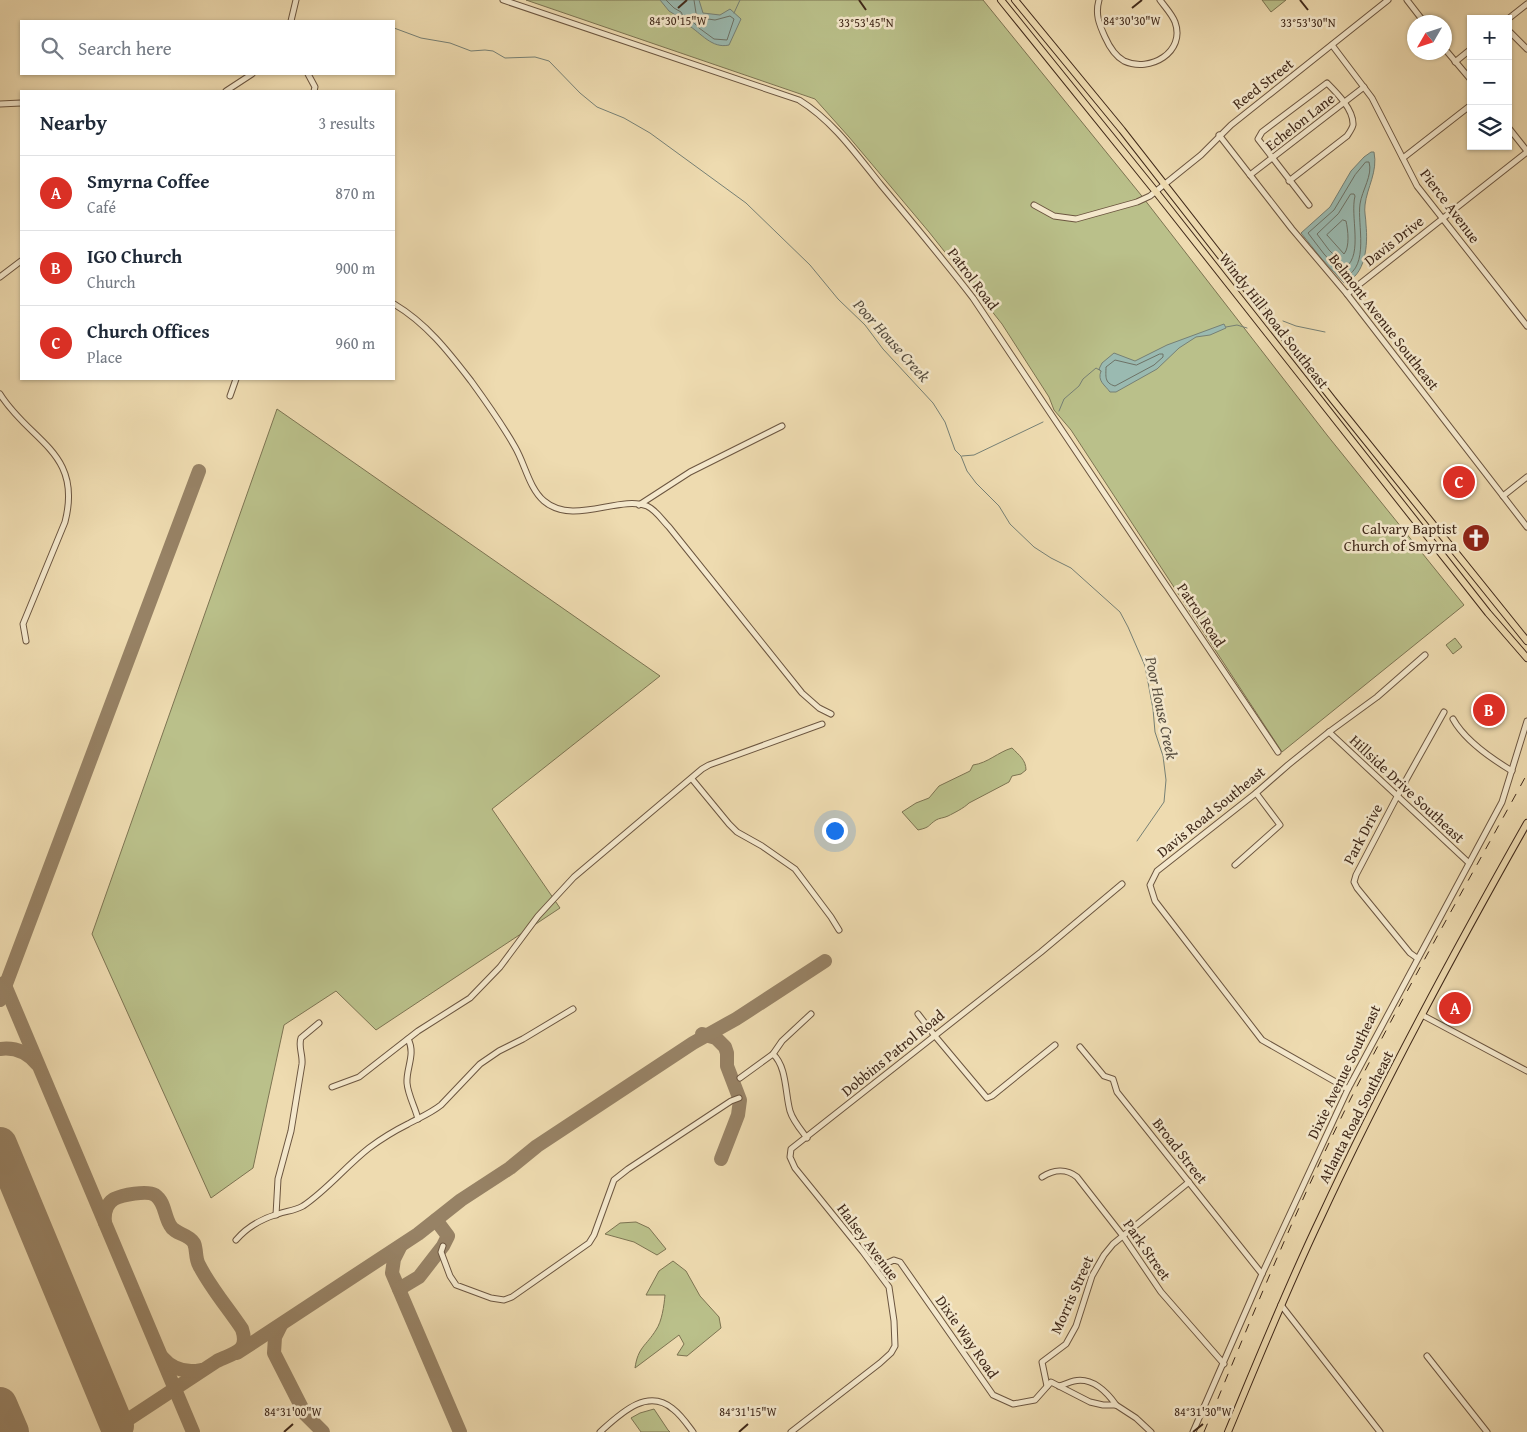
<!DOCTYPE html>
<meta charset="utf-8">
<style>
:root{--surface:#fff;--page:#f2f2f3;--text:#1f2937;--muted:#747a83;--line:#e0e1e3;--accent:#d93025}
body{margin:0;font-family:"Gentium Book Plus",serif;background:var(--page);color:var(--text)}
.controls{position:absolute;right:15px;top:15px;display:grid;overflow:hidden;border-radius:0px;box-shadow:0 1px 4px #0004}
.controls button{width:45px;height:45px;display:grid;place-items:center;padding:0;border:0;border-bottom:1px solid var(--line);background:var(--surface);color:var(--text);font:25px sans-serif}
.compass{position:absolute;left:1407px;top:15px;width:45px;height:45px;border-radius:50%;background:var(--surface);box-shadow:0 1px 4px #0004;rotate:231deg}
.you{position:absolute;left:834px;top:830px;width:18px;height:18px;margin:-12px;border:4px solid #fff;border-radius:50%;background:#1a73e8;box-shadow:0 0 0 8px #1a73e833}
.badge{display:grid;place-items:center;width:32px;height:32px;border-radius:50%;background:var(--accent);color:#fff;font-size:16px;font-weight:700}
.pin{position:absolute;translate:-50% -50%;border:2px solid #fff;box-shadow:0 1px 5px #0006}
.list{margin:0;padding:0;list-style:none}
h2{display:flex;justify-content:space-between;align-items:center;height:65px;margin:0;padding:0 20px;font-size:21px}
h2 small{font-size:16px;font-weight:400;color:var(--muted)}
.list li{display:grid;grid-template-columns:32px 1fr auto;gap:15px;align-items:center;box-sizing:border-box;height:75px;padding:0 20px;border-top:1px solid var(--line)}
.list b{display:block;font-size:19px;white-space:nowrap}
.list p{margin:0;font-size:16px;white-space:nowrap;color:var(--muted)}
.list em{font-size:16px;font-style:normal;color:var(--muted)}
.icon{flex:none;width:28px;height:28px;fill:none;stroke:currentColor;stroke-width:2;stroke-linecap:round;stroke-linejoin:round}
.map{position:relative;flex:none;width:1527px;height:1432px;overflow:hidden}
.search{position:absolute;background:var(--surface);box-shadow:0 1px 4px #0004;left:20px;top:20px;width:375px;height:55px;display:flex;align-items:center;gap:12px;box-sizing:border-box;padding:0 18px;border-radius:0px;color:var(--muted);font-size:19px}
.panel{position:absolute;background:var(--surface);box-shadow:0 1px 4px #0004;left:20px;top:90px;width:375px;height:290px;border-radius:0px}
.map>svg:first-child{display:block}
.green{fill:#bac08a;stroke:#7d7452}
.water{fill:#9abab1;stroke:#768075}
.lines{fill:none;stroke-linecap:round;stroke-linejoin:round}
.shore{stroke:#6d7266;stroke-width:1}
.stream{stroke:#768075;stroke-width:1}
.taxiway{stroke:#978265;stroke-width:14}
.runway{stroke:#978265;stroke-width:34}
.minor-casing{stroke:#6c5640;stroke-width:7}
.major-casing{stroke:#40291a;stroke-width:8}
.minor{stroke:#f4e8cc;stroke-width:5}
.major{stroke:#eedbb0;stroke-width:6}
.rail{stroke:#40291a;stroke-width:1;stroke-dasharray:9 9;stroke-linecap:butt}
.ticks{fill:none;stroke:#40291a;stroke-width:2}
.labels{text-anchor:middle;stroke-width:5;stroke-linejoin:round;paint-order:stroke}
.street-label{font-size:15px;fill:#40291a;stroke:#f4e8cc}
.poi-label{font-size:15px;fill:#40291a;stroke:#f4e8cc;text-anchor:end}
.water-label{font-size:16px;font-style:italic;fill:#564d40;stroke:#f4e8cc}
.ticks-label{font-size:12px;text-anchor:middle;fill:#40291a;stroke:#f4e8cc;stroke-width:5;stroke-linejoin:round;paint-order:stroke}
</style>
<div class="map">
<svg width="1527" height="1432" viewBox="0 0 1527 1432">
<rect width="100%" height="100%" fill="#eedbb0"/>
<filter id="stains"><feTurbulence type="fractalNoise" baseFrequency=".004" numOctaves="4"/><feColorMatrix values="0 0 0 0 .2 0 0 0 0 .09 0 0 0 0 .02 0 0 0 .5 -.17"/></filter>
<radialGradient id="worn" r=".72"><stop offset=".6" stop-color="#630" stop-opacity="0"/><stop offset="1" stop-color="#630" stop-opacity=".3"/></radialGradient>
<g class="green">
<path d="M526,0H983L1141,195L1327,435L1464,605L1282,752L1071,430L1054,410L1049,397L1002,324L929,232L849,137L815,99Z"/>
<path d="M1262,0H1286L1271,12Z"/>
<path d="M277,409L660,676L492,809L560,908L376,1030L336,991L284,1025L253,1168L211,1198L92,934Z"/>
<path d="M1455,638L1462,647L1453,654L1446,645Z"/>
<path d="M1012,748C1019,755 1026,760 1026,770L1021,774L1012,776L1009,782L969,803C964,808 954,813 948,816C944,818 939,818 936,820C927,826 931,827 918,830L902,812L916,803L929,798L939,786L970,771L973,765C988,763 998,752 1012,748Z"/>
<path d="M636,1222L649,1228L666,1249L657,1255L634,1242L605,1234L620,1223Z"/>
<path d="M673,1261L686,1271L700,1296L719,1317L721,1328L687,1356L677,1355L684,1344L679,1335L635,1368C638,1347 646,1346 656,1330C662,1321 664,1306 665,1295H646L659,1271Z"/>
<path d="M654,1409L668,1430L670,1432H641L631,1418L640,1413Z"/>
</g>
<g class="water">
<path d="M660,0H699L703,13L720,15L730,9L741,19L729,45C712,49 701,33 688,25C685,22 681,21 678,19L677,16L669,11Z"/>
<path d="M1371,152H1374C1378,172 1367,187 1365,205C1364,212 1366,218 1366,225C1368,244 1366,276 1344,283L1321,258L1301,233L1330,207L1351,171L1364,157Z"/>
<path d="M1224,324L1226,328L1210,335L1196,337L1179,348L1157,369L1116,392H1110C1105,385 1097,381 1101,371L1099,369L1102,363L1114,353L1135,361L1167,345Z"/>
</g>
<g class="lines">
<g class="shore">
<path d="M666,0L674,8L681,12L683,16L693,22L699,28L714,39L727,40L734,19L730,16L715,20L701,18L696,13L694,0"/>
<path d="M1366,162H1369C1373,175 1362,190 1360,204C1357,224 1370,266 1345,277L1324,254L1308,233L1334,210L1355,175Z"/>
<path d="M1351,194H1354L1355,196C1350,216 1363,254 1346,267L1329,250L1317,234L1338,214Z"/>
<path d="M1343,220L1346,221C1348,230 1350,247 1344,254L1327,235Z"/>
<path d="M1160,354H1163V357L1154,365L1115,386C1104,383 1106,376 1106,367L1115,360L1136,365Z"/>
</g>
<g class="stream">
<path d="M734,13L740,0"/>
<path d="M394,28L421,38L450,43L471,51L485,50L493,51L505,58L535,57L549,61L580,93L597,107L624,118L650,133L746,203L810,265L838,299L865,325L883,349L933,403L945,422L955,450L961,456L967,471L976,483L999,506L1010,524L1034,547L1051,558L1071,568L1120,612L1128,627L1145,666L1153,709L1155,732L1163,756L1166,780L1164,802L1137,841"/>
<path d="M1283,321L1296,326L1325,332"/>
<path d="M1226,327L1237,325L1247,328"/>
<path d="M1059,411L1064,399L1079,386L1083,379L1096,368L1101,371"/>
<path d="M962,456L974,455L1043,422"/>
</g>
<g class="taxiway">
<path d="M4,983L193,1432"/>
<path d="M0,1000L199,471"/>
<path d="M702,1034L716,1038L725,1047L727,1053V1066L740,1100L738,1115L721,1159"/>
<path d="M0,1049C15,1047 27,1052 37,1064"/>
<path d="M105,1223C104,1214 106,1204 114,1199C122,1195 147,1190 155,1195C165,1202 164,1215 170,1225C175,1235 188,1233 194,1243C197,1250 195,1258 199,1265C210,1287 228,1308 242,1329C250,1353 232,1353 217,1361L109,1432"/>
<path d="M400,1247L394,1259L392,1273L460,1432"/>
<path d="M399,1289L419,1277L443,1246L448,1236L436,1220"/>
<path d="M281,1325L275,1337L274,1353L305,1414L323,1432"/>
<path d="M237,1353L418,1234L461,1200L510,1168L537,1146L693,1043L736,1019L825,961"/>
<path d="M162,1357C172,1369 186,1373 201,1370"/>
</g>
<g class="runway">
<path d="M0,1144L117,1426"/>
<path d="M0,1404L12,1432"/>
</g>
<g class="minor-casing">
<g id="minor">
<path d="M503,0L799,100C833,121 856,154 881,185C912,222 943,259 973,298L1278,752"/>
<path d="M1099,0C1095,14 1099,24 1105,37C1109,46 1115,56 1124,61C1150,73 1186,52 1175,22C1172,14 1165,7 1160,0"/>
<path d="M1407,0L1424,22"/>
<path d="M1508,19L1527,4"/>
<path d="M291,21L296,0"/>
<path d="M1508,30L1527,49"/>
<path d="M1332,45L1372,98L1417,186L1527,326"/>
<path d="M1444,48L1471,80"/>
<path d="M1455,62L1471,49"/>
<path d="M308,74L315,87L314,91"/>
<path d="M226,91L252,74"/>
<path d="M0,104L21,103"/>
<path d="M1508,127L1527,151"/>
<path d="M1219,135L1292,229L1347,294L1527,527"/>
<path d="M1403,158L1471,105"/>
<path d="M1250,175L1364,87"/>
<path d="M1289,181L1347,136C1349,133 1352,129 1353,125C1354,110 1337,93 1327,83L1262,132L1258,139L1309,205"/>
<path d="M1034,205L1054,216L1076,219L1137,202L1150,196L1201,155L1231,125L1388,0"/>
<path d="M0,277L21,261"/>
<path d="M1347,294L1527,152"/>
<path d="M394,304C426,323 448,351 471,381C487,403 502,424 515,447C525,464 529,488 544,501C573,526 619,495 647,506C656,510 662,520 669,527L802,693L819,708L831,714"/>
<path d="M0,394C30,442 83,452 65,522L23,624L26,641"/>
<path d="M230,396L236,379"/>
<path d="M1503,496L1527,477"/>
<path d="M639,505L690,472L782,426"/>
<path d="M1453,719C1464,739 1492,759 1512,771"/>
<path d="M1329,732L1469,863"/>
<path d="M692,779L729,824L737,832L762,846L795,869L831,917L839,930"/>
<path d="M1235,865L1280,825L1256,793"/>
<path d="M1417,958L1410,953L1357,888L1354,882L1356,875L1401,789L1444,712"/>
<path d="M918,1014L935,1036L987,1098L992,1096L1055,1045"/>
<path d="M1422,1015L1527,1071"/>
<path d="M408,1039C416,1054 406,1068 407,1083C408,1095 415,1107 418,1119"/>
<path d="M1080,1047L1104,1076L1113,1079L1117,1092L1262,1274"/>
<path d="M773,1054C787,1067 785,1093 790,1111C793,1121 801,1130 807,1138"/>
<path d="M740,1078L773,1054L782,1041L811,1014"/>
<path d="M332,1087L359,1077L418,1031L470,998L500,967L538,916L574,877L702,769L709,765L822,724"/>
<path d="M1348,1089L1262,1040L1155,901L1150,885L1157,871L1256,793L1288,765L1329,732L1377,697L1425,655"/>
<path d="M1042,1177C1053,1170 1066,1168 1077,1177L1123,1236L1161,1292L1224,1364"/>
<path d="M276,1215L278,1179L291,1131L302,1064C303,1055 298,1046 301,1038L319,1023"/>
<path d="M236,1240C247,1227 261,1219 278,1214C286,1211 294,1211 303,1206C327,1190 346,1166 369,1148C381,1139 394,1131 408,1124C419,1118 431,1113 441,1105L480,1064L499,1051L523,1039L573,1009"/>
<path d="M443,1246L441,1252L450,1276L456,1285L491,1298L504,1300L512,1297L589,1243L594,1235L614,1180L628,1169L731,1101L739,1098"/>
<path d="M876,1268L894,1260L900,1262L993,1395L1013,1404L1035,1400L1051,1382L1090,1402L1103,1405H1116L1136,1418L1151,1432"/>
<path d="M1281,1305L1380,1432"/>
<path d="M1427,1356L1487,1432"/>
<path d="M1047,1386L1042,1362L1066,1344L1076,1326L1092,1276L1104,1255L1113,1244L1189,1182"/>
<path d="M1059,1386C1064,1385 1069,1382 1074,1381C1092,1377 1107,1392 1116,1405"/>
<path d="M600,1432C620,1414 647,1387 673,1409C681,1415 687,1424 693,1432"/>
<path d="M791,1432L880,1363L891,1353L895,1346L894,1321L889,1287L863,1252L795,1168L790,1157L791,1149L1041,952L1122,884"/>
<path d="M1193,1432L1262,1274L1348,1089L1502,802L1527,721"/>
</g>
</g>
<g class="major-casing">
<g id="major">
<path d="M1001,0L1156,192L1488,613L1527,658"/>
<path d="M1015,0L1122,130L1333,400L1527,641"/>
<path d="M1228,1432C1258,1360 1287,1288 1321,1217C1383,1083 1454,952 1527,823"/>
</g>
</g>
<use href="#minor" class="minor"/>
<use href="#major" class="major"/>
<path class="rail" d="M1204,1432C1249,1324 1293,1215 1345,1110C1402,996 1466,886 1527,774"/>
</g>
<path class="ticks" d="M859,0L866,10M1300,0L1308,10M678,8L687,0M1132,8L1142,0M284,1432L293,1424M739,1432L748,1424M1193,1432L1203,1424"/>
<defs>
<g id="church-disc" transform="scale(1.4375)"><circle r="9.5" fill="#8f2418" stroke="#f4e8cc"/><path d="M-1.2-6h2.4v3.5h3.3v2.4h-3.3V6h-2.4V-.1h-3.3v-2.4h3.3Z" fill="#fff"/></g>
</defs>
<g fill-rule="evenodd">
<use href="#church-disc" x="1476" y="538"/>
</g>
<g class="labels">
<g class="street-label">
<text transform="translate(1263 84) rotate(-38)" y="5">Reed Street</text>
<text transform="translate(1300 122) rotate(-38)" y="5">Echelon Lane</text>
<text transform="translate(1450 206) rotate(53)" y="5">Pierce Avenue</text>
<text transform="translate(1394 241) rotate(-38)" y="5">Davis Drive</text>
<text transform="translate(973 279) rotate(53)" y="5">Patrol Road</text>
<text transform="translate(1274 321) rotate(52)" y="5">Windy Hill Road Southeast</text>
<text transform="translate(1384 322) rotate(52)" y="5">Belmont Avenue Southeast</text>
<text transform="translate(1201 615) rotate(56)" y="5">Patrol Road</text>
<text transform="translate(1407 789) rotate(43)" y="5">Hillside Drive Southeast</text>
<text transform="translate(1211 812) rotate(-39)" y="5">Davis Road Southeast</text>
<text transform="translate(1363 834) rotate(-62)" y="5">Park Drive</text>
<text transform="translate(893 1053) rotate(-39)" y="5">Dobbins Patrol Road</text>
<text transform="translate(1344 1072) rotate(-64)" y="5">Dixie Avenue Southeast</text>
<text transform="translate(1356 1117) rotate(-63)" y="5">Atlanta Road Southeast</text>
<text transform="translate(1180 1151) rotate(52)" y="5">Broad Street</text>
<text transform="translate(868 1242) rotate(53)" y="5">Halsey Avenue</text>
<text transform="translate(1147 1250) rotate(55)" y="5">Park Street</text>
<text transform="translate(1072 1295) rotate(-66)" y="5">Morris Street</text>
<text transform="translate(967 1337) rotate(55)" y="5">Dixie Way Road</text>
</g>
<g class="poi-label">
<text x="1457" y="534">Calvary Baptist<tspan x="1457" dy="17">Church of Smyrna</tspan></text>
</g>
<g class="water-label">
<text transform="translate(892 340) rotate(48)" y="6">Poor House Creek</text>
<text transform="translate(1162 708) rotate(78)" y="6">Poor House Creek</text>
</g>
</g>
<g class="ticks-label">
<text x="678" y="25">84°30'15"W</text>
<text x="1132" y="25">84°30'30"W</text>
<text x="866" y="27">33°53'45"N</text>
<text x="1308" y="27">33°53'30"N</text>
<text x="293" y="1416">84°31'00"W</text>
<text x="748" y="1416">84°31'15"W</text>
<text x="1203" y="1416">84°31'30"W</text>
</g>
<rect width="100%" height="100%" filter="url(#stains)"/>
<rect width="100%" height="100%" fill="url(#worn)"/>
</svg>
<div class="controls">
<button>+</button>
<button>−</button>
<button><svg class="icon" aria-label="layers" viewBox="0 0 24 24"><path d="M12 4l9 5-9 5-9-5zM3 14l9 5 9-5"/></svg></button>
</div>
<svg class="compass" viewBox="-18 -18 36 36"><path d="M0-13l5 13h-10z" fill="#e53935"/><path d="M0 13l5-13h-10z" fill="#747a83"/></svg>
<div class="you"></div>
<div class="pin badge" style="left:1455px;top:1008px">A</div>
<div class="pin badge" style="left:1489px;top:710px">B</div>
<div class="pin badge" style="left:1459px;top:482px">C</div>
<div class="search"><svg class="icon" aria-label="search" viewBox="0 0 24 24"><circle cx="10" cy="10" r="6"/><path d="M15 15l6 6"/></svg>Search here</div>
<section class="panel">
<h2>Nearby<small>3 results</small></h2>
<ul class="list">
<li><span class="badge">A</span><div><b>Smyrna Coffee</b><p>Café</p></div><em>870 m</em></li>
<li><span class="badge">B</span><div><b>IGO Church</b><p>Church</p></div><em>900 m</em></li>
<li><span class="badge">C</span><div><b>Church Offices</b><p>Place</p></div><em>960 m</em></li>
</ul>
</section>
</div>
